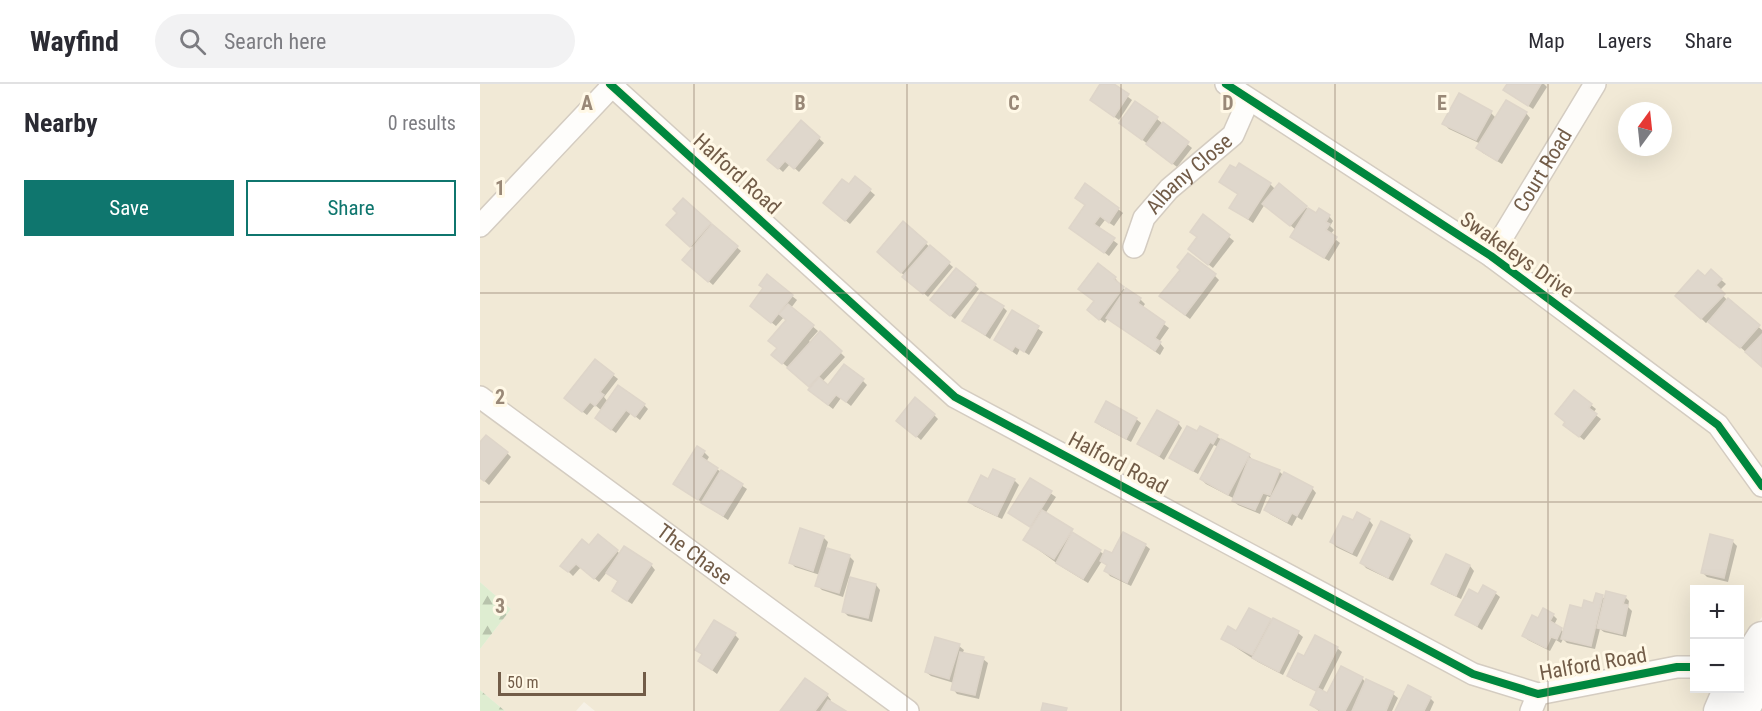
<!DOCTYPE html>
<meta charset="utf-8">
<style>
:root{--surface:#fff;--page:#f2f2f3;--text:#2b2b33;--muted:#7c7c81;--line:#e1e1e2;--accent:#0f766e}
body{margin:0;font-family:"Roboto Condensed",sans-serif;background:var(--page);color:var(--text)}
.controls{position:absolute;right:18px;bottom:18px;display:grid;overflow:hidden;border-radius:0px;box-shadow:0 6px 24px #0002}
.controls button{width:54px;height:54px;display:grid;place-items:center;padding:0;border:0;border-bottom:2px solid var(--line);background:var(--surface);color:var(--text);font:30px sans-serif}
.compass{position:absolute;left:1138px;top:18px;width:54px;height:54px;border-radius:50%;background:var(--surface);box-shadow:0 6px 24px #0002;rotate:15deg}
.scale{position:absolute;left:18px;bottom:15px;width:148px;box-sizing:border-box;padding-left:6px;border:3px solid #725c48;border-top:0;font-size:16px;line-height:21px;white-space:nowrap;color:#725c48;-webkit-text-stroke:4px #fff8e6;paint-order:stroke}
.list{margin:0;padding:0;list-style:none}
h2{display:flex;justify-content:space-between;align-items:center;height:78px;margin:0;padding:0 24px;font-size:26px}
h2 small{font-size:20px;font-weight:400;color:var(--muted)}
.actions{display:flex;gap:12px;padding:18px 24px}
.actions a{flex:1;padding:14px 0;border:2px solid var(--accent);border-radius:0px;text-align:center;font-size:21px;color:var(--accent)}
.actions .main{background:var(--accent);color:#fff}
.icon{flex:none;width:33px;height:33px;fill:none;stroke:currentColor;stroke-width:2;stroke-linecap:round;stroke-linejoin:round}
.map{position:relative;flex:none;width:1282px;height:627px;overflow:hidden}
header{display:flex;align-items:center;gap:36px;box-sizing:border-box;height:84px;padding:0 30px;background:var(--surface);border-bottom:2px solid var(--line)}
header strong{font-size:28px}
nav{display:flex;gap:33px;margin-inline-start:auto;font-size:21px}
.search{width:420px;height:54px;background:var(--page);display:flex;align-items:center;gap:15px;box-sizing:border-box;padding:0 21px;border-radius:33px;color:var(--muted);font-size:22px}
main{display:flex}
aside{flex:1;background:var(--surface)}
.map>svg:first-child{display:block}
.residential{fill:#f1e9d6;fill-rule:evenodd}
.forest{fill:url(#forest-firs)}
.shadow{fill:#0003}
.building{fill:#dfd7cc;stroke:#ded5c9;stroke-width:1.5}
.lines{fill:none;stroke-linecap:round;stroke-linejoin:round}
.minor-casing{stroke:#d4ccc1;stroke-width:24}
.secondary-casing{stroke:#d6cec3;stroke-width:33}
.minor{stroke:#fefdfb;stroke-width:21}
.secondary{stroke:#fefdfb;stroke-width:30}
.cycleway-casing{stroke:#fff8e6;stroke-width:11}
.cycleway{stroke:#00873e;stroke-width:8}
.grid{fill:none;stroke:#987;stroke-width:1.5;stroke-opacity:0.55}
.labels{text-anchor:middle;stroke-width:6;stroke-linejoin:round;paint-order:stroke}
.street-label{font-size:21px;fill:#725c48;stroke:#fff8e6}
.grid-label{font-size:20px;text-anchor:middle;font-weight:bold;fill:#987;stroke:#fff8e6;stroke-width:6;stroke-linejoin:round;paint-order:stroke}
</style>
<header>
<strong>Wayfind</strong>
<div class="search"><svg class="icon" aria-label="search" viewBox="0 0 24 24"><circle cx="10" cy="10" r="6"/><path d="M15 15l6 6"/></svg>Search here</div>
<nav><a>Map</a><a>Layers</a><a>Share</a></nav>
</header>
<main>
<aside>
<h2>Nearby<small>0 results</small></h2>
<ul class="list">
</ul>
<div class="actions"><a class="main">Save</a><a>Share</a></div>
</aside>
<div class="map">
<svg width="1282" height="627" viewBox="0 0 1282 627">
<defs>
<pattern id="forest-firs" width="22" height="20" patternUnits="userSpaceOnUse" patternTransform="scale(1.5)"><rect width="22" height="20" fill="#deedd1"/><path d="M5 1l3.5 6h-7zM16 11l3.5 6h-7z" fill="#b8c3ac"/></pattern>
</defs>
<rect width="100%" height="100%" fill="#f6f1e6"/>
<path class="residential" d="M0,0H1282V533L1260,562V506H1214V604L1232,605L1222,627H115L104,618L96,627H25L0,606V565L31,525L0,498ZM1147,27H1183V63H1147Z"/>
<g class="forest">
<path d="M0,498L31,525L0,565Z"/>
<path d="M0,606L25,627H0Z"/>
</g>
<g class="shadow">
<path d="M622,0H631L652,16L639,36L611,16Z"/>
<path d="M1028,0H1064L1067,3L1053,25L1024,6Z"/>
<path d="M1011,29L1017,35L1046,29L1050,34L1022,80L1003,69L998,64L1001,60L969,45L964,40Z"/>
<path d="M677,35L712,64L697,83L641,39Z"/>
<path d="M321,38L344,59L319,88L310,80L303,88L294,80Z"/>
<path d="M375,94L395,111L370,140L349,123Z"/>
<path d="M741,98L790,100L796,106L799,101L830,127L836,131L849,132L853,137L850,142L854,146L850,151L860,159L849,177L816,157L812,153L816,146L785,120L773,139L751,124L759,111Z"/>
<path d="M203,116L261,167L233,201L209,180L214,165L188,141L199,129Z"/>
<path d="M638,125L643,129L634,142L625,136L618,145L638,160L629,172L591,143Z"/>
<path d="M723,132L754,157L733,184L714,169Z"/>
<path d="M423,140L473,183L448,213L403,172Z"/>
<path d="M618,181L635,194L639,199L638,200L646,207L660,215L665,220L662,224L689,244L679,258L684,264L680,271L628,234L625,239L614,231Z"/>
<path d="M701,186L735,192L739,196L710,235L686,217Z"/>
<path d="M1231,187L1246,200L1239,207L1247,216L1282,246V282L1229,236L1226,239L1197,211L1225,194Z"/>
<path d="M495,201L499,205L475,235L456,220Z"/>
<path d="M312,212L317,216L311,224L338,247L329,257L331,259L340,249L365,273L342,298L348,303L383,297L387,301L371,322L361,314L353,325L335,311L332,304L298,275L299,265L307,236L304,233L296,242L276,226Z"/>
<path d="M523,223L527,227L510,255L484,237Z"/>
<path d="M532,228L563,248L549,271L540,265L537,271L516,256Z"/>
<path d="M133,291L138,295L124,313L128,318L164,321L168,325L160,336L151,329L136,349L121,338L122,327L115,321L107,331L90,318Z"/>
<path d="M1111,321L1116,325L1113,329L1121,335L1104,356L1090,345Z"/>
<path d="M454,331L458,335L441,356L423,341Z"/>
<path d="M656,335L661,339L651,358L621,342L616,338Z"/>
<path d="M698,339L702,344L684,376L659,359Z"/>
<path d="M717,349L737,353L769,371L773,377L799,387L804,392L832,404L836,409L822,436L817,433L812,442L790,430L786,425L792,414L787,412L780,430L758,421L754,417L755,415L726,400L721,395L738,363L734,361L718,390L696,378L691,373Z"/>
<path d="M0,361L27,369L31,373L9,401L0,393Z"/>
<path d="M224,368L229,373L226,378L267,405L248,436L195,400Z"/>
<path d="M534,396L539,401L522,435L494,422L490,417L509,397Z"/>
<path d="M551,396L576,413L565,430L625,471H633L665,461L670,465L651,502L630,492L626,487L628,482L622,477L608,499L582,483L545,456L552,444L530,429Z"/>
<path d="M889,436L893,441L877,473L856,463L852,458Z"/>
<path d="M929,452L933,457L913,497L886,484L882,479Z"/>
<path d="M1231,452L1253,458L1257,462L1248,498L1227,493L1222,488Z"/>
<path d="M343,453L348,458L346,465L369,472L374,477L363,513L342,506L337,501L340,491L315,483L311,479Z"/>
<path d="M109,463L137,467L140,470L171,481L175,486L152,520L138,511L139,498L127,488L119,498L101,483L93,492L87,486Z"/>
<path d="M966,472L990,482L994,487L981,515L958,504L953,500Z"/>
<path d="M396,501L400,506L392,538L368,532L363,527Z"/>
<path d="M1015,509L1020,513L1002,546L977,530L999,512Z"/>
<path d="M1117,511L1126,515L1145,513L1149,517L1148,523L1152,527L1146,553L1124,548L1120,545L1115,565L1087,559L1083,555L1081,559L1076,556L1070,567L1048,556L1044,552L1058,536L1073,531L1077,535L1074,541L1084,548L1103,526L1114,520Z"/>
<path d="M794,536L818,549L823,553L803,591L778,578L743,555L790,537L792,539Z"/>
<path d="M255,551L259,555L237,590L220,577L223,571L217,566Z"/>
<path d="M479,562L484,566L482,570L503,575L508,579L499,615L477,610L473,605L474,599L451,592L446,588Z"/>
<path d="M857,564L862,568L842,608L848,611L882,594L886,599L887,597L913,610L918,614L912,627H839L831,621L838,608L813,596L808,591L825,574Z"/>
<path d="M347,611L351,616L349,618L363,627H302Z"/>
<path d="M950,614L954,618L950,627H917Z"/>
</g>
<g class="building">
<path d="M620,0H634L649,10L634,33L610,16Z"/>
<path d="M1027,0H1061L1048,22L1023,6Z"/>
<path d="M979,9L1012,27L996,56L962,40Z"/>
<path d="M1026,16L1047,28L1017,77L996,64Z"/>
<path d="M655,17L678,33L662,56L639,39Z"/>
<path d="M321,36L340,53L314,85L305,77L298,85L287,76Z"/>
<path d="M683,38L709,58L692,80L666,60Z"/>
<path d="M759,79L791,99L768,135L749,124L758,110L739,98L750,81L756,84Z"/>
<path d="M375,92L391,105L365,137L343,119L362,95L369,100Z"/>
<path d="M605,99L639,124L629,139L620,132L614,140L635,154L624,169L589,144L605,121L595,114Z"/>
<path d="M799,99L827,122L810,142L782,120Z"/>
<path d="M203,114L231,139L210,163L186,141L197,129L193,125Z"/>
<path d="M828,124L836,129L839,124L850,131L846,138L850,140L846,146L857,153L844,174L810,153Z"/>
<path d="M723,130L750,151L728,181L708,165L717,153L710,148Z"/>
<path d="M423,137L447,158L421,189L397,168Z"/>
<path d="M232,140L258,162L228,198L202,176Z"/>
<path d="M450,161L470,178L443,210L422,193Z"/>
<path d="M708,169L736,190L705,231L679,212L700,186L697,183Z"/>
<path d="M618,179L636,193L634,195L644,203L619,236L607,226L614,217L598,205Z"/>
<path d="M476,184L496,200L470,232L450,216Z"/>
<path d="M1231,185L1242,195L1236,201L1245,210L1221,235L1195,212L1218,186L1225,192Z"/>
<path d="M287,190L313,211L291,239L270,222L283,204L279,201Z"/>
<path d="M646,204L661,214L658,219L685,238L675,254L681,258L675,267L626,234Z"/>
<path d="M501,208L524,222L505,251L482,237Z"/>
<path d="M1248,214L1280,241L1260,264L1228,238Z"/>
<path d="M308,220L334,241L302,280L291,271L297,264L288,257L306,236L299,230Z"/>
<path d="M532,226L559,242L544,268L535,262L532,267L514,256Z"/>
<path d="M340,247L362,267L329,303L307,284Z"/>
<path d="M1282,250V283L1265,268Z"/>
<path d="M115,275L134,290L120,308L124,311L115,322L110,318L102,328L84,314Z"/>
<path d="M364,280L384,295L366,318L356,311L348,321L328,306L339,293L348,301Z"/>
<path d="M138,301L165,320L155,333L146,326L131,346L115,334Z"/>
<path d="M1094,306L1112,320L1109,324L1117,330L1099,353L1083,341L1085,338L1075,330Z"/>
<path d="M435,313L455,330L436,353L416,337Z"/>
<path d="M626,317L657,334L646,355L615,338Z"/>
<path d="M677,326L699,338L679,372L657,360Z"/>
<path d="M707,342L717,347L720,342L738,351L733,360L730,358L713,387L689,374Z"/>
<path d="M6,351L28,368L4,397L0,394V358Z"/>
<path d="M741,355L770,370L748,411L720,395Z"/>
<path d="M217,362L225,367L221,373L238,384L218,416L193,400Z"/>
<path d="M769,374L800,386L790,411L783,409L775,426L752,417Z"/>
<path d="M513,385L535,395L517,432L488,418L501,391L508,395Z"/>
<path d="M241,386L263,400L243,432L221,419Z"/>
<path d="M804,388L833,403L817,432L812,429L807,438L784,426Z"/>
<path d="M550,394L572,407L550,443L528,429Z"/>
<path d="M562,426L593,445L574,475L543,456Z"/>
<path d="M877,428L890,435L872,469L850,458L863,432L873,436Z"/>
<path d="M901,437L930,451L908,494L880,479Z"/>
<path d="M320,444L344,452L333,487L309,479Z"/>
<path d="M592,448L621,466L603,495L576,479Z"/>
<path d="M643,448L666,460L647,499L624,487L627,481L620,477L625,466L632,469Z"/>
<path d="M118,450L138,466L114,495L96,480L88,488L80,482L102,455L109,461Z"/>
<path d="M1230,450L1253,456L1244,494L1221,489Z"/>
<path d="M144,462L172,480L147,517L132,507L138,497L126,489Z"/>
<path d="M347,464L370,471L359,509L335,502Z"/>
<path d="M966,470L990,481L976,512L951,500Z"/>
<path d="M370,493L396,500L388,534L362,528Z"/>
<path d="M1003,501L1016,508L997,542L975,531L989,505L998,510Z"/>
<path d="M1126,507L1146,512L1143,520L1148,521L1142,550L1117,544Z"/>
<path d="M1116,509L1123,511L1111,562L1081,555L1090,521L1102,524L1104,516L1113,519Z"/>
<path d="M769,524L791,535L772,571L741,555L748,542L756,547Z"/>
<path d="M1063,524L1074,530L1070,537L1082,544L1077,555L1071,553L1066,564L1042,552L1052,531L1058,534Z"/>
<path d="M793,534L819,547L799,588L772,574Z"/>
<path d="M234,536L256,549L232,586L218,577L222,570L215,566Z"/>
<path d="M835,551L858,563L836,607L807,592L818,569L824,572Z"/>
<path d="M455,553L480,560L469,595L445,588Z"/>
<path d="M480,568L504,573L495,611L471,606Z"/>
<path d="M861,582L883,593L865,627H841L830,621L838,604L847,609Z"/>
<path d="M325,594L348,610L335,627H300Z"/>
<path d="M886,595L914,608L906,627H872Z"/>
<path d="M928,601L951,613L944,627H915Z"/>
<path d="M348,616L366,627H341Z"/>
<path d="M563,619L587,624L586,627H561Z"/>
</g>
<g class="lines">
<g class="minor-casing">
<g id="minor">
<path d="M130,0L475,313L993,590L1058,610L1197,583H1214"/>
<path d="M746,0L1011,172L1238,341L1282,402"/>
<path d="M0,142L134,0"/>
<path id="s1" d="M654,163L664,134L689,105L753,51L768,17"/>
<path id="s2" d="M1011,172L1115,0"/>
<path id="s3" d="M0,313L428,627"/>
<path d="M1051,627L1058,610"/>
</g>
</g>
<g class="secondary-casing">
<g id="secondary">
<path d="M1260,588L1282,553"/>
<path d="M1239,627L1249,604"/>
<path d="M1263,627L1282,593"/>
</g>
</g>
<use href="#minor" class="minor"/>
<use href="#secondary" class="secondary"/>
<g class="cycleway-casing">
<g id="cycleway">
<path d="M130,0L475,313L993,590L1058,610L1197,583H1214"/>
<path d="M746,0L1011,172L1238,341L1282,402"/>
</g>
</g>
<use href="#cycleway" class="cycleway"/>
</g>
<path class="grid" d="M214,0V627M427,0V627M641,0V627M855,0V627M1068,0V627M0,209H1282M0,418H1282"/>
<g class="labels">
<g class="street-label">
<text dy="7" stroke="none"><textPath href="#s2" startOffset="100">Court Road</textPath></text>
<text dy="7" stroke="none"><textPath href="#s1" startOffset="94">Albany Close</textPath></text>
<text transform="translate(257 90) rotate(42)" y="7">Halford Road</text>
<text transform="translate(1037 171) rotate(35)" y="7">Swakeleys Drive</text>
<text transform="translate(638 379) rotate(28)" y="7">Halford Road</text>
<text dy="7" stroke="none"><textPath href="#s3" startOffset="266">The Chase</textPath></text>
<text transform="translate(1113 580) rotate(-10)" y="7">Halford Road</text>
</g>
</g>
<g class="grid-label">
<text x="107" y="26">A</text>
<text x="320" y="26">B</text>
<text x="534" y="26">C</text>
<text x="748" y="26">D</text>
<text x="962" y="26">E</text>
<text x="20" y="111">1</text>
<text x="20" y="320">2</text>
<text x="20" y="529">3</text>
</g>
</svg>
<div class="controls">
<button>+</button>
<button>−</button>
</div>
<svg class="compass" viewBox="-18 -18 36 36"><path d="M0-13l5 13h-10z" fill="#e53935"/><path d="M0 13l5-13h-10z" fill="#7c7c81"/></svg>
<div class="scale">50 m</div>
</div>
</main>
